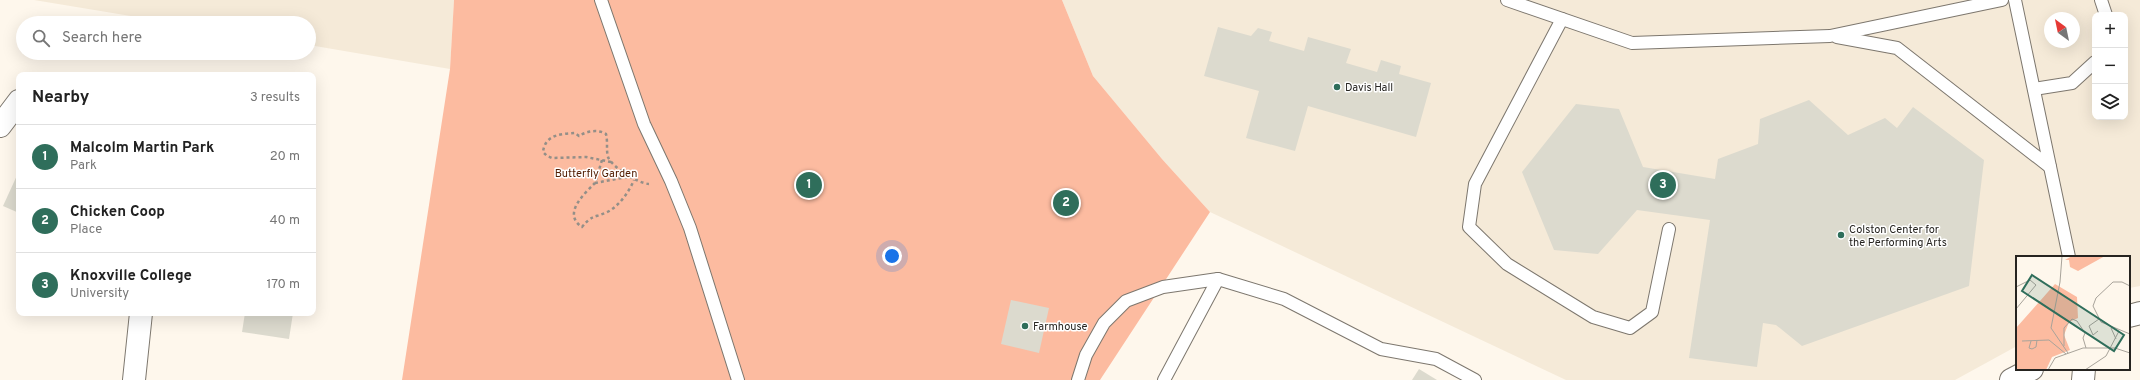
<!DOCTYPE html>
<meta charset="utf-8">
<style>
:root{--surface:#fff;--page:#f6f6f6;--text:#222;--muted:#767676;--line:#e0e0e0;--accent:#2f6e5b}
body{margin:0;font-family:Overpass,sans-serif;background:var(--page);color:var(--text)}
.controls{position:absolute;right:12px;top:12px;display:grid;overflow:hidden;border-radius:8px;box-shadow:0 4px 16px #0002}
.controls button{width:36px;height:36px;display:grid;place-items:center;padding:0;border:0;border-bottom:1px solid var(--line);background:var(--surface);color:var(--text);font:20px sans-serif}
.compass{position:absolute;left:2044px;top:12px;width:36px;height:36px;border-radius:50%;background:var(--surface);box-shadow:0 4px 16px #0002;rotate:327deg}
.you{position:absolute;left:892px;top:256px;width:14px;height:14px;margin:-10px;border:3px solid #fff;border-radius:50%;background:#1a73e8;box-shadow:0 0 0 6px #1a73e833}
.badge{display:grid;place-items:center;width:26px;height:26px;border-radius:50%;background:var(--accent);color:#fff;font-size:13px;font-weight:700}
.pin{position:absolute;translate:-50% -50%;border:2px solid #fff;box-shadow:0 1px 4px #0006}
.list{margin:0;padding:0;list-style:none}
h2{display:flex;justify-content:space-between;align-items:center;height:52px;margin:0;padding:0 16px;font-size:17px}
h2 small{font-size:13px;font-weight:400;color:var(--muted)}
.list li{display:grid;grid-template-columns:26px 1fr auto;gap:12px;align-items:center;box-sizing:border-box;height:64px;padding:0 16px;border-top:1px solid var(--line)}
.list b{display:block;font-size:15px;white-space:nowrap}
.list p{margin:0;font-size:13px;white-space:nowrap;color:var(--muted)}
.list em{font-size:13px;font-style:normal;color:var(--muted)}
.icon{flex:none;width:22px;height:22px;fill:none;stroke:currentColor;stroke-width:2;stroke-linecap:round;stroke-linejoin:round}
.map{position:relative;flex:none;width:2140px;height:380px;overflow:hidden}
.search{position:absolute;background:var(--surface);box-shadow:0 4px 16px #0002;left:16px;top:16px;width:300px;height:44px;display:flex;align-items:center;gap:10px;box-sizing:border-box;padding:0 14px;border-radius:22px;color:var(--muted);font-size:15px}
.panel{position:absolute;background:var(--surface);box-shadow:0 4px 16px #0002;left:16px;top:72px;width:300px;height:244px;border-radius:8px}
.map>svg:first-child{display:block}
.built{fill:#f5ead8;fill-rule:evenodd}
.green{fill:#fcbba0}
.building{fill:#dcdace}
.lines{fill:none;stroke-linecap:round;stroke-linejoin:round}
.lane-casing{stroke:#7d776e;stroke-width:14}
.street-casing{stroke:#7d776e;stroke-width:24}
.path{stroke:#948f88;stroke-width:2.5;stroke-dasharray:3 3;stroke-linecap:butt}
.lane{stroke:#fff;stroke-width:12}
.street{stroke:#fff;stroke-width:22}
.poi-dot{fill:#2f6e5b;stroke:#fff;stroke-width:1.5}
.labels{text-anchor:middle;stroke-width:3;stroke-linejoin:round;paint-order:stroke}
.poi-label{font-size:11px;fill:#262420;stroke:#fff;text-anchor:start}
.park-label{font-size:11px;fill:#542005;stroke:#fff}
.inset-road{fill:none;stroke:#a8a39a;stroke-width:1}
.view{fill:#2f6e5b;fill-opacity:0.15;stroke:#2f6e5b;stroke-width:2}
.inset-edge{fill:none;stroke:#262420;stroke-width:2}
</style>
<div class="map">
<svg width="2140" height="380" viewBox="0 0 2140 380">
<rect width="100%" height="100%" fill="#fef7ec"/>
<g class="built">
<path d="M34,0H454L450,69L309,45V23H173Z"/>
<path d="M1062,0H2140V286L2129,288V257H2017V346L1955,380H1566L1210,212L1162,159L1093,76ZM2095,15H2125V117H2095ZM2050,18H2074V42H2050Z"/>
</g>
<path class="green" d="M454,0H1062L1093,76L1162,159L1210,212L1100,380H402L450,69Z"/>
<g class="building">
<path d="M1218,27L1251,36L1258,28L1272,32L1269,41L1304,51L1308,37L1351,49L1346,63L1377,72L1381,60L1401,66L1399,74L1431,83L1416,137L1308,106L1295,151L1246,138L1259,91L1204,76Z"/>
<path d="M1809,100L1848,135L1885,118L1897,128L1913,107L1984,160L1969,286L1802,346L1776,325L1763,323L1757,367L1689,358L1710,220L1637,210L1598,254L1554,250L1522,172L1576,104L1619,109L1643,167L1715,179L1718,159L1758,144L1760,119Z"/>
<path d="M19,171V213L3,206Z"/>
<path d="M1060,193L1077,199L1073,211L1056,206Z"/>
<path d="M1011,300L1049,308L1039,353L1001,344Z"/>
<path d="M245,313H293L289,339L242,332Z"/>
<path d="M1419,369L1437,380H1412Z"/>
</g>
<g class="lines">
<g class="lane-casing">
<g id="lane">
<path d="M601,0L644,124L671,181L690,228L738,380"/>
<path d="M1507,0L1632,43L1830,36L2002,0"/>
<path d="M2015,0L2069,257"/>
<path d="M2101,0L2106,15"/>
<path d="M1562,19L1475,184L1469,227L1507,264L1593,317L1630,328L1652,312L1669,229"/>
<path d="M1837,37L1897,48L2050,167"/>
<path d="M2034,89L2072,83L2095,62"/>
<path d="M1078,380L1086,355L1104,323L1126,301L1163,287L1218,279L1284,299L1381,349L1436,359L1475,380"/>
<path d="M1164,380L1218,279"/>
</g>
</g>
<g class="street-casing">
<g id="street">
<path d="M0,126L19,101"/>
<path d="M2129,316L2140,313"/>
<path d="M134,380L141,313"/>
<path d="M2011,380L2032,369"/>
<path d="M2083,380L2084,369"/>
</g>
</g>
<g class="path">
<path d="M602,160L595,183L627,177"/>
<path d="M611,162L586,157L552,158L547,156L543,152C545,134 562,134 575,133L579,136C587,131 598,129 606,134C608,142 606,150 608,157C612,167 637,183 649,184"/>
<path d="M595,183C584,194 562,214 582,227C592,215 593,218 605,213C618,208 629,192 634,180"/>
</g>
<use href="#lane" class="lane"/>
<use href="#street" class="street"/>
</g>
<g class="poi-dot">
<circle cx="1337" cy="87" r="4"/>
<circle cx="1841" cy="235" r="4"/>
<circle cx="1025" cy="326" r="4"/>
</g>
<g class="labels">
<g class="poi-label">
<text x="1345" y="91">Davis Hall</text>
<text x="1849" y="233">Colston Center for<tspan x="1849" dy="13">the Performing Arts</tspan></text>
<text x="1033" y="330">Farmhouse</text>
</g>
<g class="park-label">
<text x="596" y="177">Butterfly Garden</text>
</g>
</g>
<g transform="translate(2016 256)">
<rect width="114" height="114" fill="#fef7ec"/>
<path d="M56,0L86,1L89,0L62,15L54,11L53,4H49ZM39,28L61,41L62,62L53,66L48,79L54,94L36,101L30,114H3L0,112V72Z" fill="#fcbba0"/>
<path class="inset-road" d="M46,0L44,26L35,72L52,97M114,30L106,26H97L80,42L77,50L85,66L114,78M0,31L14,24L20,29L0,53M95,72L100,83M82,75L77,79L73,70L83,63M6,85L33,84L50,98M15,85L13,92L16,93L20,91L21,84M48,90V72L56,63L61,65L69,77L67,82L70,92M32,114L39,102L67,92H99L114,97M69,114L90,100L103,75"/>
<path class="view" d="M16,19L108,79L98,95L6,35Z"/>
<rect width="114" height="114" class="inset-edge"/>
</g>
</svg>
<div class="controls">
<button>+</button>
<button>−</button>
<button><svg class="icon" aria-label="layers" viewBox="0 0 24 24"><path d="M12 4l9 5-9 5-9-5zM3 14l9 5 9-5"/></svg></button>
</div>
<svg class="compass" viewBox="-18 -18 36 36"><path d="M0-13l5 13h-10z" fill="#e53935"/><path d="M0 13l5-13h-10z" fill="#767676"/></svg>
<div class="you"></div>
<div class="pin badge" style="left:809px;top:185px">1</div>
<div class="pin badge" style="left:1066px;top:203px">2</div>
<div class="pin badge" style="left:1663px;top:185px">3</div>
<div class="search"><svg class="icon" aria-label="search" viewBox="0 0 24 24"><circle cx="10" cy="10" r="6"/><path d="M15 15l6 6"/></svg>Search here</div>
<section class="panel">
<h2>Nearby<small>3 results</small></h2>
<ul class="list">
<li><span class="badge">1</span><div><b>Malcolm Martin Park</b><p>Park</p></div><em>20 m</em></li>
<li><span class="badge">2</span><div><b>Chicken Coop</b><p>Place</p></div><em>40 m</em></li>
<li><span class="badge">3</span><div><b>Knoxville College</b><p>University</p></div><em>170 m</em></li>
</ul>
</section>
</div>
